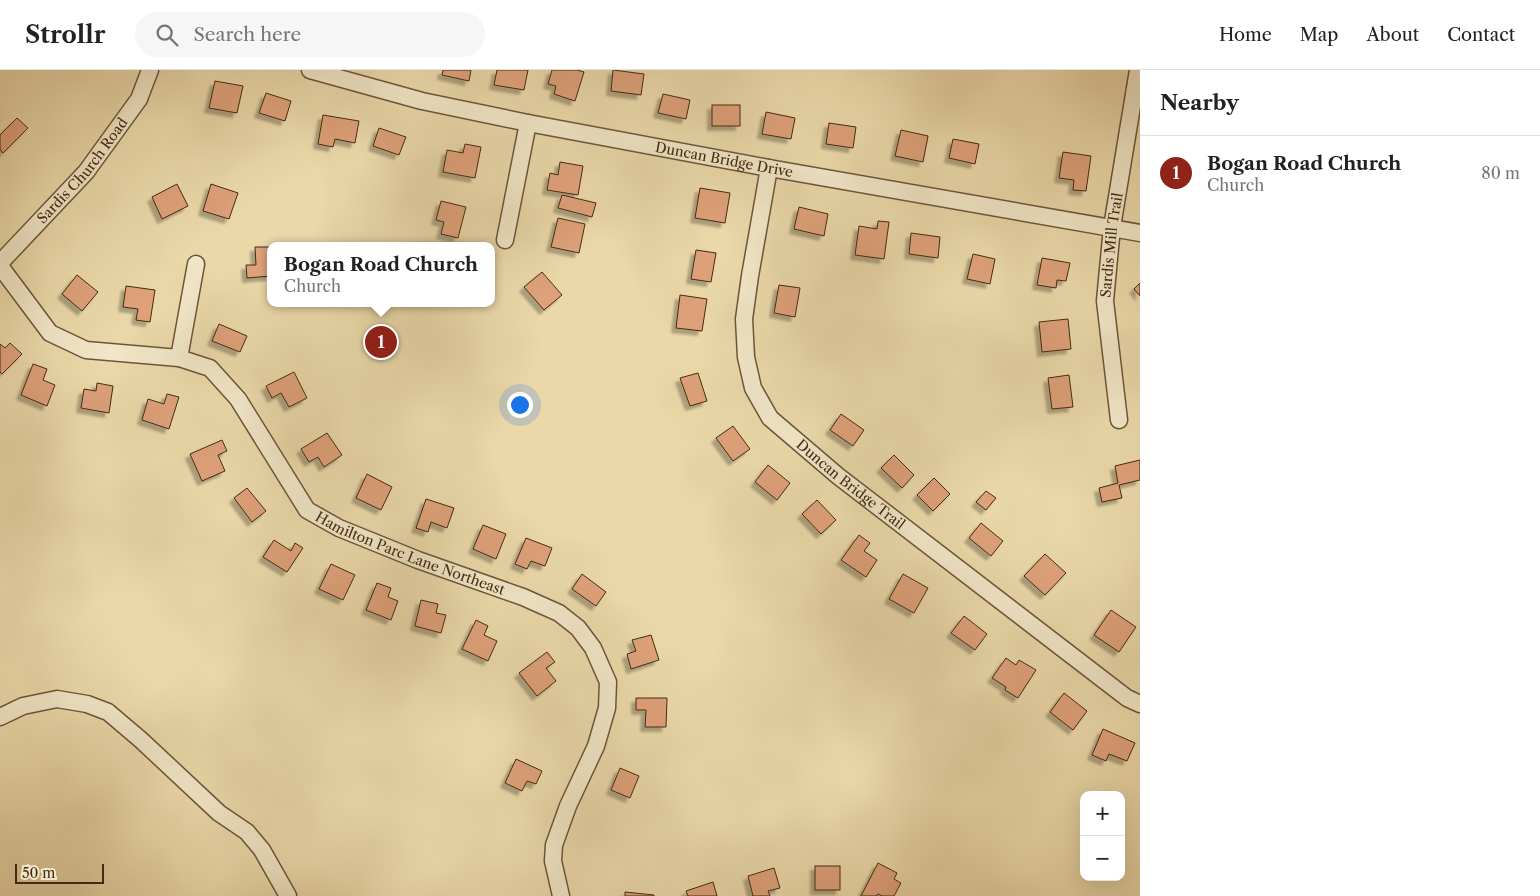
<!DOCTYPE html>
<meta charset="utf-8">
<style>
:root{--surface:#fff;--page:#f6f6f6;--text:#222;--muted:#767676;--line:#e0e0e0;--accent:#8f2418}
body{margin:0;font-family:"Libre Caslon Text",serif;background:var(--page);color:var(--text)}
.controls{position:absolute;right:15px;bottom:15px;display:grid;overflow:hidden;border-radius:10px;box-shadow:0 5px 20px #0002}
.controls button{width:45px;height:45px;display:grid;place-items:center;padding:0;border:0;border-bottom:1px solid var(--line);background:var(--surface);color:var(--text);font:25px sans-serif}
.scale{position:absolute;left:15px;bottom:12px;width:89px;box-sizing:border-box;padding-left:5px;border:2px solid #422a14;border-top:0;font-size:14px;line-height:18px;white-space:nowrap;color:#422a14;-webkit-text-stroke:4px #f1e6c7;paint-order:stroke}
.you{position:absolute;left:519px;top:334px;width:18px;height:18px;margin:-12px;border:4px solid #fff;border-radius:50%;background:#1a73e8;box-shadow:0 0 0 8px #1a73e833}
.badge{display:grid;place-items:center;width:32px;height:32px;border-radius:50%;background:var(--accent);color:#fff;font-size:16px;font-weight:700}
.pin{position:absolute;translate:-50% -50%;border:2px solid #fff;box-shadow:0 1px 5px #0006}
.popup{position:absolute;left:267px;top:172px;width:228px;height:65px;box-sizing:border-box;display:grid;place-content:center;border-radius:10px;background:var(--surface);filter:drop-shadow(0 1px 4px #0005);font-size:16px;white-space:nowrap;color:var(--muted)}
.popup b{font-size:19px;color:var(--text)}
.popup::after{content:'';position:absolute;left:50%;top:100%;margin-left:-10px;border:10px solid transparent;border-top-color:var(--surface)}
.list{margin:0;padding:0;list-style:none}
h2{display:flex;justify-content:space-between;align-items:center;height:65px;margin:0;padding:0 20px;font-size:21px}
h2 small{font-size:16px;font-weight:400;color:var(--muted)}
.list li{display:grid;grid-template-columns:32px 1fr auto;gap:15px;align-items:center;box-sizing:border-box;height:75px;padding:0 20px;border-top:1px solid var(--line)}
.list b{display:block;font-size:19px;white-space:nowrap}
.list p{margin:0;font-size:16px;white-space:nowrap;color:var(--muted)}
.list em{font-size:16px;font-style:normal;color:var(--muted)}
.icon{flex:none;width:28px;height:28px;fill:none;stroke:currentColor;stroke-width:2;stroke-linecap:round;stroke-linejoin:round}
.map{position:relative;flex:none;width:1140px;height:826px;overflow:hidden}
header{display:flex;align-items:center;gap:30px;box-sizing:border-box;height:70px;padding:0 25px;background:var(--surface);border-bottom:1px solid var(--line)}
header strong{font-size:24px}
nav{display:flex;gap:28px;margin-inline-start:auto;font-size:18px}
.search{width:350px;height:45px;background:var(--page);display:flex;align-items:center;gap:12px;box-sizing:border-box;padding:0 18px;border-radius:28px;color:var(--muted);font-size:19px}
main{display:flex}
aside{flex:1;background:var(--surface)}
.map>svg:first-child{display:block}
.building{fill:#dea17a;stroke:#422a14;filter:url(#shadow)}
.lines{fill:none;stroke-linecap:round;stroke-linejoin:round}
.minor-casing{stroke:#6c5639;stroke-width:19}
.minor{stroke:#f1e6c7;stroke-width:16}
.labels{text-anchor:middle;stroke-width:5;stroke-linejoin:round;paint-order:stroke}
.street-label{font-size:14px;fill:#422a14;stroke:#f1e6c7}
</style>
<header>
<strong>Strollr</strong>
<div class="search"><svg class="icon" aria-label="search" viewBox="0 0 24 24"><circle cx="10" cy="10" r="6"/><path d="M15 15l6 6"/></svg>Search here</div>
<nav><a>Home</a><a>Map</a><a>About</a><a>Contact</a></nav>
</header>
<main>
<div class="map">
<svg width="1140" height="826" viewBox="0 0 1140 826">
<defs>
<filter id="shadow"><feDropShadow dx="-4.5" dy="4.5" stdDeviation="1" flood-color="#0004"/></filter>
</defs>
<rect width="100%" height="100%" fill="#ead8a9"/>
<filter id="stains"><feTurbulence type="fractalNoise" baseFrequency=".004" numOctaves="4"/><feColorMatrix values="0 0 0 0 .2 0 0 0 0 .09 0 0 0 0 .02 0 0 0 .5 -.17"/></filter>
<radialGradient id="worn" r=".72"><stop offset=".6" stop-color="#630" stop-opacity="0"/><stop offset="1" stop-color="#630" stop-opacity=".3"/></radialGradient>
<g class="building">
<path d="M443,0H471L469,11L442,5Z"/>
<path d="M497,0H528L524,20L494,15Z"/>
<path d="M552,0H577L584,2L575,31L554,24L556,16L548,14Z"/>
<path d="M613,0L644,4L641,25L611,21Z"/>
<path d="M215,11L243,16L237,43L209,38Z"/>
<path d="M266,23L291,31L285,51L259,43Z"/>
<path d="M663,24L690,30L686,49L658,43Z"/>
<rect x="712" y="35" width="28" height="21"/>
<path d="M766,42L795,48L791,69L762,64Z"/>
<path d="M323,45L359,51L355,73L335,69L333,77L318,74Z"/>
<path d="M17,48L28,58L3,83L0,79V65Z"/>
<path d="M829,53L856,57L853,78L826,74Z"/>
<path d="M379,58L406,67L399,85L373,76Z"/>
<path d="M901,60L928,66L923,92L895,86Z"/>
<path d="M953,69L979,74L975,94L949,88Z"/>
<path d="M465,74L481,77L475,108L443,102L447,80L463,83Z"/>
<path d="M1063,82L1091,86L1086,121L1073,120L1074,110L1059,108Z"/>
<path d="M560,92L583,96L578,125L547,120L550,103L558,105Z"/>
<path d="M177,114L188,136L162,149L152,127Z"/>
<path d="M211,114L238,123L229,149L203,141Z"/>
<path d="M700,118L730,123L725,153L695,148Z"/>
<path d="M562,125L596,133L592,147L558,138Z"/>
<path d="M441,131L466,137L458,168L441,164L444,152L436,150Z"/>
<path d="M799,137L828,144L824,166L794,159Z"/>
<path d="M558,148L585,154L579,183L551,177Z"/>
<path d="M878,151L889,152L884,189L855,185L859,156L877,159Z"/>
<path d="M911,163L940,167L938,188L909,184Z"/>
<path d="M255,177H271V206L247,208L246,195H256Z"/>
<path d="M696,180L716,183L711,212L691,209Z"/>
<path d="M973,184L995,189L990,214L967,209Z"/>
<path d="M1042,188L1070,193L1066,211L1057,210L1056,218L1037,215Z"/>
<path d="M542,202L562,225L544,240L524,217Z"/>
<path d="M77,205L98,222L82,241L62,224Z"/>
<path d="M1140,213V226L1134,219Z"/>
<path d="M779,215L800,218L795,247L774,243Z"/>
<path d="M126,216L155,220L150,252L136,250L138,239L123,237Z"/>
<path d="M680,225L707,229L702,261L676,258Z"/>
<path d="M1068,249L1071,279L1042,282L1039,252Z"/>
<path d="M219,254L247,266L240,282L212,271Z"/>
<path d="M10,273L22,284L2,304L0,302V274L5,278Z"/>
<path d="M33,294L47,299L43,310L55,315L47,336L21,325Z"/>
<path d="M294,302L307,328L289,337L281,323L272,328L266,316Z"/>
<path d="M698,303L707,331L690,336L680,308Z"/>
<path d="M1069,305L1073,337L1052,339L1048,308Z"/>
<path d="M97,313L113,316L109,343L81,338L84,319L96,321Z"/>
<path d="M167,324L179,327L169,359L142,350L148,329L164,334Z"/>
<path d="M841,344L864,360L853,376L830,360Z"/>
<path d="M733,356L750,379L733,391L716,368Z"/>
<path d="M327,363L342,385L324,397L318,387L309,392L301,379Z"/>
<path d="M222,370L227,381L218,385L225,401L202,411L190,384Z"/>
<path d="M894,385L914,405L902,418L881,398Z"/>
<path d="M1140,390V410L1119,415L1122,428L1102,432L1099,418L1118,413L1115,396Z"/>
<path d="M768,395L790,413L777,430L755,412Z"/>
<path d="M367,404L392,417L381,440L356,428Z"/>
<path d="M934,408L950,424L933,441L917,425Z"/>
<path d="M247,418L266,441L252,452L234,428Z"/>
<path d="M986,421L996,428L986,440L976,432Z"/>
<path d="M426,429L454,438L447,458L431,452L428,462L416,458Z"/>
<path d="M817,430L836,450L821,464L802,444Z"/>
<path d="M981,453L1003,471L991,486L969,468Z"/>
<path d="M483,455L506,464L496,489L473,479Z"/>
<path d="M859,465L870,473L864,481L877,490L866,507L841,490Z"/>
<path d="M526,468L552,478L545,496L531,491L527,499L515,494Z"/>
<path d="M274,470L291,481L295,473L303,478L287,502L263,487Z"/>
<path d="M1045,484L1066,503L1045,525L1024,506Z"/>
<path d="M331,494L355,505L343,530L319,519Z"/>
<path d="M582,504L606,522L596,536L572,519Z"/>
<path d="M903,504L928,518L914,543L889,529Z"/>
<path d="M377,513L391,518L388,527L398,531L391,550L366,540Z"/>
<path d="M421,530L438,534L436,543L446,545L441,563L415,556Z"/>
<path d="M1111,540L1136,557L1119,582L1094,565Z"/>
<path d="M964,546L987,564L975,580L951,563Z"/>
<path d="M476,550L488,556L484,565L497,571L488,591L462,579Z"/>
<path d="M651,565L659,590L631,599L627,584L636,581L632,570Z"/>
<path d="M547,582L555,592L546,598L556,611L537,626L519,603Z"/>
<path d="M1006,588L1016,595L1019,590L1036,600L1018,628L1005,620L1006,617L992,608Z"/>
<path d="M1064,623L1087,641L1073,660L1050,642Z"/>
<path d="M636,628H667L666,657H645L646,640H636Z"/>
<path d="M1103,659L1135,673L1127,691L1109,684L1106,691L1092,685Z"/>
<path d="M516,689L542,701L536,714L527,711L522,721L505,713Z"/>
<path d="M620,698L639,706L630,728L611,720Z"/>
<path d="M878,793L897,803L894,809L901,813L894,826H882L878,824L876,826H861Z"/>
<rect x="815" y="796" width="25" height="24"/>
<path d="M774,798L780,818L768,821L770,826H753L748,806Z"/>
<path d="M713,812L717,826H688L686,821Z"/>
<path d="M625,822L654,825V826H625Z"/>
</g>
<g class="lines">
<g class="minor-casing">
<g id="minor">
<path id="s1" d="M310,0L422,31L528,53L769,98L1140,163"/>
<path id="s2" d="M769,98L750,206L744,249L746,287L753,318L770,348L838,406L1127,628L1140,634"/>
<path d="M505,170L528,53"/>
<path id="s3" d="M0,193L86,102L139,29L150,0"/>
<path id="s4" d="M0,196L50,263L86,280L179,288L210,298L238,329L307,440L339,458L418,490L523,527L559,543L578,558L593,578L608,612L607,638L596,676L568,736L554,775L553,791L561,826"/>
<path d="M179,288L196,194"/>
<path id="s5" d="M1119,350L1105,231L1112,157L1138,0"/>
<path d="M0,647L23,636L57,629L87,634L108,642L141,670L219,743L247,762L262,780L288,826"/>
</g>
</g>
<use href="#minor" class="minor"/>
</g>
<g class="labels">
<g class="street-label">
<text dy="5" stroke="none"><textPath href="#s1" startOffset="424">Duncan Bridge Drive</textPath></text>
<text dy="5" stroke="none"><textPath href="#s3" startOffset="124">Sardis Church Road</textPath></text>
<text dy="5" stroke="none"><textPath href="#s5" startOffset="176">Sardis Mill Trail</textPath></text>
<text dy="5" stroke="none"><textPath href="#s2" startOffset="362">Duncan Bridge Trail</textPath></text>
<text dy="5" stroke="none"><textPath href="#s4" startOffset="534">Hamilton Parc Lane Northeast</textPath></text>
</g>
</g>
<rect width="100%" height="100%" filter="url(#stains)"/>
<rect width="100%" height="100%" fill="url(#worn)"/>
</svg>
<div class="controls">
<button>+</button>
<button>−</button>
</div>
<div class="scale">50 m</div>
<div class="you"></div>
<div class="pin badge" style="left:381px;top:272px">1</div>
<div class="popup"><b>Bogan Road Church</b>Church</div>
</div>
<aside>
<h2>Nearby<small></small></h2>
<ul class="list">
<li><span class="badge">1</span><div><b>Bogan Road Church</b><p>Church</p></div><em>80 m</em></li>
</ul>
</aside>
</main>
